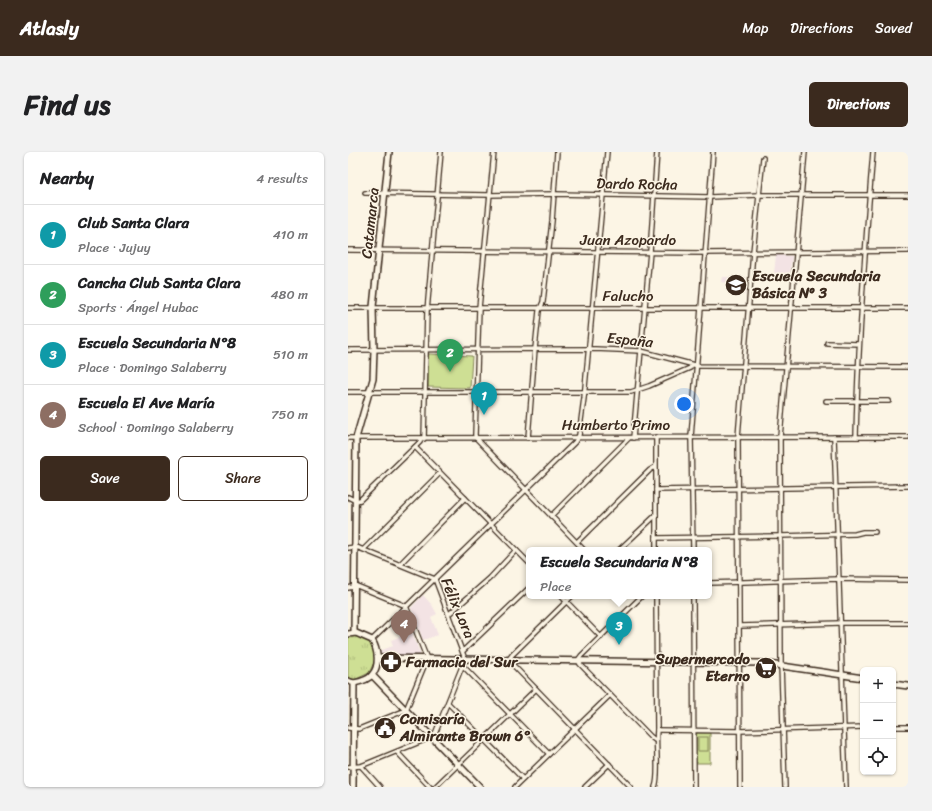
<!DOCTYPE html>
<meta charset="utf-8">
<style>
:root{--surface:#fff;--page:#f2f2f2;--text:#202124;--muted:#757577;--line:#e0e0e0;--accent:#3b2a1e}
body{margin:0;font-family:Sriracha,sans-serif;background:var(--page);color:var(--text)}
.controls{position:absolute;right:12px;bottom:12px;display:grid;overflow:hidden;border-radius:6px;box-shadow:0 1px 3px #0004}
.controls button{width:36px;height:36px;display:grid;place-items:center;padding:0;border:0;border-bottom:1px solid var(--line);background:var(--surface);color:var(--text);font:20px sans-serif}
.you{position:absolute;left:336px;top:252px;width:14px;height:14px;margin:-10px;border:3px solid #fff;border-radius:50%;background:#1a73e8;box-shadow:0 0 0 6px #1a73e833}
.badge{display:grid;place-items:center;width:26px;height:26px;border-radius:50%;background:var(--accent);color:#fff;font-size:13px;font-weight:700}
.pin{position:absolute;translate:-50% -33px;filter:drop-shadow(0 1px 2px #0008)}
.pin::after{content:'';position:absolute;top:21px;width:14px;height:12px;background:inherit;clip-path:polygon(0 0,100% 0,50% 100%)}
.popup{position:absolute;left:178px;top:395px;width:186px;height:52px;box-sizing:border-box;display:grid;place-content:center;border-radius:6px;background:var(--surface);filter:drop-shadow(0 1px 3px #0005);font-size:13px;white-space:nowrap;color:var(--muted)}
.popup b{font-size:15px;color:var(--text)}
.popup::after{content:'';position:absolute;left:50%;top:100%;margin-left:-8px;border:8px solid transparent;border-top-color:var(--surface)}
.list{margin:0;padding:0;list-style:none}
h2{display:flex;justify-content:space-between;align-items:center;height:52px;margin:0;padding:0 16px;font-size:17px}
h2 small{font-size:13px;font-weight:400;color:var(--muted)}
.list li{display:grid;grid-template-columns:26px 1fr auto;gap:12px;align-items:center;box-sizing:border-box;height:60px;padding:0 16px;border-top:1px solid var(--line)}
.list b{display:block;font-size:15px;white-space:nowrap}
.list p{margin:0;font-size:13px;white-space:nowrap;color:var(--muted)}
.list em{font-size:13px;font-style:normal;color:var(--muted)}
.actions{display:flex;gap:8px;padding:12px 16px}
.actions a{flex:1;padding:9px 0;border:1px solid var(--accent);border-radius:6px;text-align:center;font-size:14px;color:var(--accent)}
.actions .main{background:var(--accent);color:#fff}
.icon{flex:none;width:22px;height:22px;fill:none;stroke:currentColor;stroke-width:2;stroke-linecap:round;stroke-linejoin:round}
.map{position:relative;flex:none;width:560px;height:635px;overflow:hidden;border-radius:6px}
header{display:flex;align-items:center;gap:24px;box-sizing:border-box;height:56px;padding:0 20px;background:var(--accent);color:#fff}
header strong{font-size:19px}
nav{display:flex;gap:22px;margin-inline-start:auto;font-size:14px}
.intro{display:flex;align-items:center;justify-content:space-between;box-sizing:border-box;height:96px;padding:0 24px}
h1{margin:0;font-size:28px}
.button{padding:10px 18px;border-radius:6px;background:var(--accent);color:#fff;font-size:14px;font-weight:700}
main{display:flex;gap:24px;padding:0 24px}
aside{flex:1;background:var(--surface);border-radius:6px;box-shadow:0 1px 3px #0004}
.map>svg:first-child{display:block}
.built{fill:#f3e3e4}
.grass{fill:url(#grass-tufts);stroke:#848459}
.garden{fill:#cedf94;stroke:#848459}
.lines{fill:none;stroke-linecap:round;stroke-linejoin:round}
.street-casing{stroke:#3b2a1e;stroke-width:6}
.secondary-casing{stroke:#3b2a1e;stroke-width:8}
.street{stroke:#fcf5e5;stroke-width:3.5}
.secondary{stroke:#fcf5e5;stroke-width:5}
.labels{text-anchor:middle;stroke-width:3;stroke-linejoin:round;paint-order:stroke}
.street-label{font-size:15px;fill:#3b2a1e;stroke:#fcf5e5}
.poi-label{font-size:15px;font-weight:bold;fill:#3b2a1e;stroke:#fcf5e5;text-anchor:start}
</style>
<header>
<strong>Atlasly</strong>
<nav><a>Map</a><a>Directions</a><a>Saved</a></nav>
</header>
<div class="intro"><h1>Find us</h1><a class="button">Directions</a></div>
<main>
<aside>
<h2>Nearby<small>4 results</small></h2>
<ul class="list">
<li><span class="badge" style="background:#0f9aa8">1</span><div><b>Club Santa Clara</b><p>Place · Jujuy</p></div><em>410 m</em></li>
<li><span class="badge" style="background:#2e9e5b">2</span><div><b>Cancha Club Santa Clara</b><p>Sports · Ángel Hubac</p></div><em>480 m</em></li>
<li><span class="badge" style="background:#0f9aa8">3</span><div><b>Escuela Secundaria N°8</b><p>Place · Domingo Salaberry</p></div><em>510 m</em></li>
<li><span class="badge" style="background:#8d6e63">4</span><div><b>Escuela El Ave María</b><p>School · Domingo Salaberry</p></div><em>750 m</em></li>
</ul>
<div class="actions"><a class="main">Save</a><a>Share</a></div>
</aside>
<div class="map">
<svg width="560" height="635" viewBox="0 0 560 635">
<defs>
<pattern id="grass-tufts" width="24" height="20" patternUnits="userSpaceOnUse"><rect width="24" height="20" fill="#cedf94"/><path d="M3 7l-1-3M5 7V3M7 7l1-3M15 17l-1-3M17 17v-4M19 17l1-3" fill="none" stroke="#b2c07f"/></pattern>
</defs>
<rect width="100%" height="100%" fill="#fcf5e5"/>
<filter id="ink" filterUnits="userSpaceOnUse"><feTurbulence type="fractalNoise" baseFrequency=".025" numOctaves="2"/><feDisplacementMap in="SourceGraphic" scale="8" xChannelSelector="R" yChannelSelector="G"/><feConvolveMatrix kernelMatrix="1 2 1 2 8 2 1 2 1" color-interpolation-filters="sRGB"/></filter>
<g filter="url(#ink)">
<g class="built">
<path d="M428,103L444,104L442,122L426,121Z"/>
<path d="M374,125H398L397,143L384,141V137L379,136V131L373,130Z"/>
<path d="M75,443L84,453L89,462L83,465L90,483L75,488L63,456Z"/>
<path d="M64,480L72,501V503H33L31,499L45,494L43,488Z"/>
</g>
<g class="grass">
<path d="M6,483L21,490L28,506L21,521L6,528L0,525V486Z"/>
<path d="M349,581H362V611H347L348,582Z"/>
</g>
<g class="garden">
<path d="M80,202L124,204L122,236L80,235Z"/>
<rect x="350" y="585" width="10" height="14"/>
</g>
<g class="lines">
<g class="street-casing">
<g id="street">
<path d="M146,0L131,156L127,283L128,286L236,398"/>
<path d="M17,41L141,43L208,42L362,45L410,43H560"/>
<path d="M0,98L357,101L560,99"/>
<path d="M0,156H560"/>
<path d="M479,191L511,192"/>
<path d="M0,198L247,197L293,199L350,214L560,215"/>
<path d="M0,240H283L301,234L342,216L344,213"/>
<path d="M478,249H541"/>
<path d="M308,285V398"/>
<path d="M486,285L498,635"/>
<path d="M508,285C510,190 517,95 525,0"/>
<path d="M0,286L560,285"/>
<path d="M180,286L187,197L191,159L195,150L204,69L209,0"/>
<path d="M285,286L302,100L309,0"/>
<path d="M76,287L79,159L93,0"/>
<path d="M67,295L181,411"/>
<path d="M308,338L560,334"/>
<path d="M0,345L8,349L12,348L72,290L73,287"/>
<path d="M203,364L281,286"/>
<path d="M308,386L432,384L507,382L515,380H527"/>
<path d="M229,390L302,318L307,315"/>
<path d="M0,396L7,395L11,396L87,427L117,507L87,582L84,585L13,614L0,615"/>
<path d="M16,397L92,321"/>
<path d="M271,398L308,363"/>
<path d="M345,398L343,285L365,0"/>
<path d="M52,412L117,346"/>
<path d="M361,431L491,427L560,428"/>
<path d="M0,436L9,434L58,454L79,507L58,558L11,577L0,576"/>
<path d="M213,444L253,485"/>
<path d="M224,444L164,503L161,507L164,512L283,635"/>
<path d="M294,444L233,504L230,508L232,512L303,585L307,588"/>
<path d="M345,444L346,635"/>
<path d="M101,462L142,426L168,398"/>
<path d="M392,474L492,471H560"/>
<path d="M24,488L227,290L231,283L236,246L259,0"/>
<path d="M115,499L181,436"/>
<path d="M115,514L201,602"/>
<path d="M100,551L175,627"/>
<path d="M545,575H560"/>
<path d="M309,578L392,579L515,575"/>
<path d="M49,600L82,635"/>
<path d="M13,614L32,635"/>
<path d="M87,635L188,537"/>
<path d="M167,635L262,543"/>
<path d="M237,635L261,612"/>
<path d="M307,635C312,624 307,593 309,578L308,444"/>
<path d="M392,635L390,285L405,100L415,6"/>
<path d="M437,635L433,513L432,285L457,0"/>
</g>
</g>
<g class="secondary-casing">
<g id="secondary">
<path d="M6,480L8,286L25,227L26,198L25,155L41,0"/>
<path d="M0,482L8,481L24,488C30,498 32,514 24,523C20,528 11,530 6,531L0,529"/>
<path d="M30,506L414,511L515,526"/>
<path d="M24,523L132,635"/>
<path d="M545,532L560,534"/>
<path d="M5,635L6,531"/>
</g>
</g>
<use href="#street" class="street"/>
<use href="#secondary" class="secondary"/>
</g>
</g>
<defs>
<g id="school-disc" transform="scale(1.15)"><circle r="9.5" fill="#3b2a1e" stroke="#fcf5e5"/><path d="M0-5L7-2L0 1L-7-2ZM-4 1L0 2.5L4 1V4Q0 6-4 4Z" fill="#fff"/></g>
<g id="pharmacy-disc" transform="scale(1.15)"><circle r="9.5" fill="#3b2a1e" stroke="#fcf5e5"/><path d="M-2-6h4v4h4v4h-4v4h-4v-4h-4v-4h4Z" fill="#fff"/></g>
<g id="supermarket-disc" transform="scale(1.15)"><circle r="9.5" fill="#3b2a1e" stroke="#fcf5e5"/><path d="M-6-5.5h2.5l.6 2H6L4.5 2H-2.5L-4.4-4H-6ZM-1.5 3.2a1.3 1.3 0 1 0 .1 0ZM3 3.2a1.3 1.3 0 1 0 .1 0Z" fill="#fff"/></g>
<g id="civic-disc" transform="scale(1.15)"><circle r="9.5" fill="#3b2a1e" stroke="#fcf5e5"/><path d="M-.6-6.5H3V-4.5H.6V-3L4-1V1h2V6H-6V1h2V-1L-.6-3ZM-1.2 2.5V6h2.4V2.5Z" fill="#fff"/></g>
</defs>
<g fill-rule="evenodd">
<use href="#school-disc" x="388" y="133"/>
<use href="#pharmacy-disc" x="43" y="510"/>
<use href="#supermarket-disc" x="418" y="516"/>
<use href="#civic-disc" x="37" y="576"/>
</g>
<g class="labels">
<g class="street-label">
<text transform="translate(289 32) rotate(1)" y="5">Dardo Rocha</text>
<text transform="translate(22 71) rotate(-84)" y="5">Catamarca</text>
<text x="280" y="93">Juan Azopardo</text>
<text x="280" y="149">Falucho</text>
<text transform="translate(282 188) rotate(6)" y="5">España</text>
<text x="268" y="278">Humberto Primo</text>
<text transform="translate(110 456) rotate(67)" y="5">Félix Lora</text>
</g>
<g class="poi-label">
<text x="404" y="129">Escuela Secundaria<tspan x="404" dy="17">Básica Nº 3</tspan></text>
<text x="402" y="512" text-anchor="end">Supermercado<tspan x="402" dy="17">Eterno</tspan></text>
<text x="58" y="515">Farmacia del Sur</text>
<text x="52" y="572">Comisaría<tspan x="52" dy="17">Almirante Brown 6°</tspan></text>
</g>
</g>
</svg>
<div class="controls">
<button>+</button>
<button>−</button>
<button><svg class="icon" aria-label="locate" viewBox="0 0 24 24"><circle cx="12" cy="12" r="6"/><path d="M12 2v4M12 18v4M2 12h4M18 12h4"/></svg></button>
</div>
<div class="you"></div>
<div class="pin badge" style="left:136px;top:263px;background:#0f9aa8">1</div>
<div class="pin badge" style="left:102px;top:220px;background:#2e9e5b">2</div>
<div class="pin badge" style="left:271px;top:493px;background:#0f9aa8">3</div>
<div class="popup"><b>Escuela Secundaria N°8</b>Place</div>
<div class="pin badge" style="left:56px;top:491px;background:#8d6e63">4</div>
</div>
</main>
